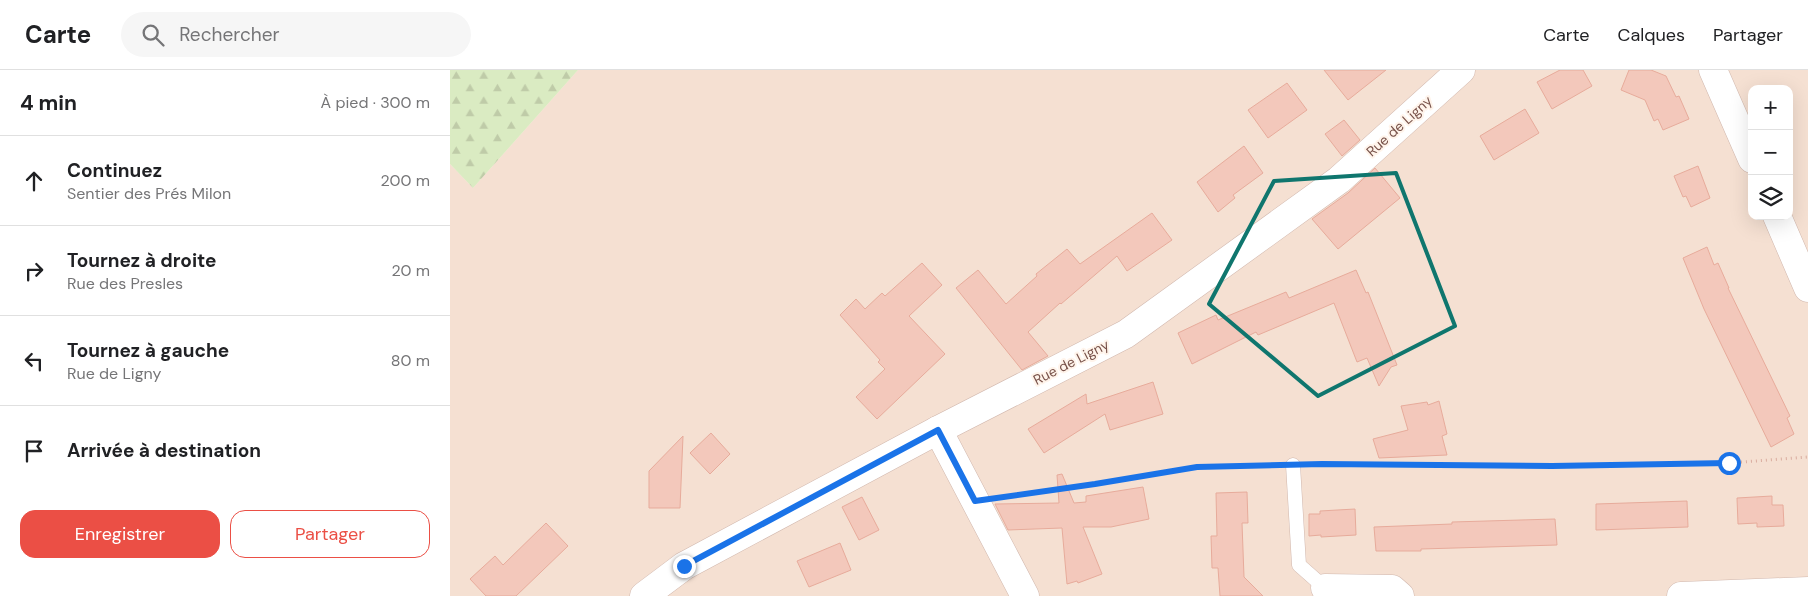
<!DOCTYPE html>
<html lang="fr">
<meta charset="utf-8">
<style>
:root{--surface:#fff;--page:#f6f6f6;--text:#202124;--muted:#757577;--line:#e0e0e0;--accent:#eb4f45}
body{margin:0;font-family:"DM Sans",sans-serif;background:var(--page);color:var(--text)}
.controls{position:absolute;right:15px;top:15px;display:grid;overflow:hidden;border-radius:10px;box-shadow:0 5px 20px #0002}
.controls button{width:45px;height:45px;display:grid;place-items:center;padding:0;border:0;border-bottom:1px solid var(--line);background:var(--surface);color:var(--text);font:25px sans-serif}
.stop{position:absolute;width:15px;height:15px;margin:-11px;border:4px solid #1a73e8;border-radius:50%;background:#fff}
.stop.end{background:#1a73e8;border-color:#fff;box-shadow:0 1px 5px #0008}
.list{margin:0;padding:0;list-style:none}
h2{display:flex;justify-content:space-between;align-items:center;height:65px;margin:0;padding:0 20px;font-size:21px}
h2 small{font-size:16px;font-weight:400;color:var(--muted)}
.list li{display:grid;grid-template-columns:32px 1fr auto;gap:15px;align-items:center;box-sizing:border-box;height:90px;padding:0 20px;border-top:1px solid var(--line)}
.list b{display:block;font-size:19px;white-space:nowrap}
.list p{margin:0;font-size:16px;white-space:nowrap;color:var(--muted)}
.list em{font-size:16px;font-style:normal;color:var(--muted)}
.actions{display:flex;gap:10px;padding:15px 20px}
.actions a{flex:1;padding:11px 0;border:1px solid var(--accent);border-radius:15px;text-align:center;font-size:18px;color:var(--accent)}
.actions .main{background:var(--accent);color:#fff}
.icon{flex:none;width:28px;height:28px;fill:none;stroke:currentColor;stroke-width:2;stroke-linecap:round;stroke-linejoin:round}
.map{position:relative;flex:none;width:1358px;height:526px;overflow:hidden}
header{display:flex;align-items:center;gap:30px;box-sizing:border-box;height:70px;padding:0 25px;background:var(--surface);border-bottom:1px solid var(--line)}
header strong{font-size:24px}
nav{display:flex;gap:28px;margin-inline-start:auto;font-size:18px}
.search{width:350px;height:45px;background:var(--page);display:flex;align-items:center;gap:12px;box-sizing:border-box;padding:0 18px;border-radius:28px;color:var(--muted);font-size:19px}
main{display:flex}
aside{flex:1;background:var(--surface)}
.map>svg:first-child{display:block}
.residential{fill:#f5e0d2;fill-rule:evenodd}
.forest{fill:url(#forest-firs)}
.building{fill:#f3c8bb;stroke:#e7ab9b}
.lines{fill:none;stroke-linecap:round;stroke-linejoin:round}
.lane-casing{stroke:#d1b7ad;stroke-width:15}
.street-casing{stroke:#d1b7ad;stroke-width:29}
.path{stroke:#d9ab9e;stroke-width:3;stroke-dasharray:1 4;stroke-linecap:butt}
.lane{stroke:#fff;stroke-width:14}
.street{stroke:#fff;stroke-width:28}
.route{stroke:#1a73e8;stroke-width:6}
.marked{fill:none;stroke:#0f766e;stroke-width:4;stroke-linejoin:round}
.labels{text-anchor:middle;stroke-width:4;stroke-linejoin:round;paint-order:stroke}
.street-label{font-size:14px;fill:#775149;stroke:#fff4eb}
</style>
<header>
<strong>Carte</strong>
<div class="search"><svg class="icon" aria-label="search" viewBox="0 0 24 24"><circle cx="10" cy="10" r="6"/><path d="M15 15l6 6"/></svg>Rechercher</div>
<nav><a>Carte</a><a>Calques</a><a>Partager</a></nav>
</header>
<main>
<aside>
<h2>4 min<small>À pied · 300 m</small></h2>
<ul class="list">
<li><svg class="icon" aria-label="ahead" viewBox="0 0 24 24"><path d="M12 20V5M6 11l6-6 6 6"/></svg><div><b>Continuez</b><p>Sentier des Prés Milon</p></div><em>200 m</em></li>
<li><svg class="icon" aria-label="right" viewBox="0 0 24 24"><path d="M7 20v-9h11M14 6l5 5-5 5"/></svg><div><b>Tournez à droite</b><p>Rue des Presles</p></div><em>20 m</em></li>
<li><svg class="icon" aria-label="left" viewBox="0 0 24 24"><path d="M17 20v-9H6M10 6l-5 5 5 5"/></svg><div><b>Tournez à gauche</b><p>Rue de Ligny</p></div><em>80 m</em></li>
<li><svg class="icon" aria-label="arrive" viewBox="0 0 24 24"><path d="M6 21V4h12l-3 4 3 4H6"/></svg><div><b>Arrivée à destination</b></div></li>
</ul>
<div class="actions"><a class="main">Enregistrer</a><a>Partager</a></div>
</aside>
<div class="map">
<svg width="1358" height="526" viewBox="0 0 1358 526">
<defs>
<pattern id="forest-firs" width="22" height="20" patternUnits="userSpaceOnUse" patternTransform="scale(1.25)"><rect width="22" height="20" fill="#daebc2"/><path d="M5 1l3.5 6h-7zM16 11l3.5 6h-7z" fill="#bfcba8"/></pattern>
</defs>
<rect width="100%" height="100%" fill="#fdefe4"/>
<path class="residential" d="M128,0H1358V526H0V94L23,118ZM1302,19H1339V146H1302Z"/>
<path class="forest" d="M0,0H128L23,118L0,94Z"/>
<g class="building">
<path d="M874,0H936L898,30Z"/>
<path d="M1110,0H1133L1142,16L1102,39L1087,12Z"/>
<path d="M1179,0H1201L1216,6L1226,27L1229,26L1239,49L1213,60L1208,49L1204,51L1195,30L1171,20Z"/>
<path d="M837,13L857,40L818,68L798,40Z"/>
<path d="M1075,39L1089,63L1044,90L1030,66Z"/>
<path d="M894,50L910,70L892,86L875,64Z"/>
<path d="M794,76L813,103L783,125L785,128L768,142L747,112Z"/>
<path d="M1248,96L1260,128L1241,137L1236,126L1233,127L1224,106Z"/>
<path d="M925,98L950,128L888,179L862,149L898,123Z"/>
<path d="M702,143L722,170L677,201L667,186L611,234L610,233L578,262L598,286L572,300L506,218L528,200L556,234L587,206L586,204L617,179L630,194Z"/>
<path d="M1257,177L1264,195L1268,193L1279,218H1278L1340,346L1337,348L1344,364L1321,377L1254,239L1233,188Z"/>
<path d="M472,193L492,215L459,246L495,284L427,349L406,327L435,299L428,292L430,290L390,245L406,229L415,239L432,223L435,226Z"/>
<path d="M906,200L916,223L918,222L947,295L941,297L929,316L917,288L907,292L884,233L808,265L806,262L742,294L728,263L766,245L768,250L836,222L839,228Z"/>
<path d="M703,312L713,344L660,360L655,344L594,383L578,359L636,324L637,334Z"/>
<path d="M989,331L997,364L992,366L997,385L929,388L923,369L958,360L951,336L977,332L978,335Z"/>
<path d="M261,363L280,384L260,404L240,383Z"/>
<path d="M233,366L230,438H199V401Z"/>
<path d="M612,404L624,433L636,432V426L693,417L699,449L661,457H633L652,504L628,513L627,511L617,514L612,458L558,460L545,434L609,433L607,405Z"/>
<path d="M797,422L798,453H792L794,507L813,526H770L768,498H762L761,466H767L766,423Z"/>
<path d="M1322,426V435H1333L1334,456L1307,457V453L1288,454L1287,428Z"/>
<path d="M412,427L429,460L409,470L392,437Z"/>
<path d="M1237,431L1238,457L1146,460V434Z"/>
<path d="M905,439L906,465L871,467V465L859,466V444H870V441Z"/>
<path d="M1105,449L1107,475L971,479V481H926L924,457L1002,454V452Z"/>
<path d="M96,453L118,476L66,526H36L20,509L45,486L53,495Z"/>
<path d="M390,473L401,500L359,517L347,491Z"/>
</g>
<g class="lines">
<g class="lane-casing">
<path id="lane" d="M843,395L849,495L875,518"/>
</g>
<g class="street-casing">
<g id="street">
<path d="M1263,0L1302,89"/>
<path d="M1327,146L1358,218"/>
<path d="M488,360L575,526"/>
<path d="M875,518L942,519L950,526"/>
<path d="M194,526L234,496L488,360L676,264L889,110L1011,0"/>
<path d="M1231,526L1358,521"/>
</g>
</g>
<g class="path">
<path d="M861,394L1102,396L1279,393L1358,387"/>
<path d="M551,427L645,414L747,397L825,395"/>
</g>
<use href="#lane" class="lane"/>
<use href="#street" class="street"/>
</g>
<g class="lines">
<path class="route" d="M234,496L488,360L525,431L645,414L747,397L872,394L1102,396L1279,393"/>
</g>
<path class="marked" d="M946,103L1005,256L868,326L759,234L824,111Z"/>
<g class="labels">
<g class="street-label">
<text transform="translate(949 56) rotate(-42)" y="5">Rue de Ligny</text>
<text transform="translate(621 292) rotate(-27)" y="5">Rue de Ligny</text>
</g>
</g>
</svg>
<div class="controls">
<button>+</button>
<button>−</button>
<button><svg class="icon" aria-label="layers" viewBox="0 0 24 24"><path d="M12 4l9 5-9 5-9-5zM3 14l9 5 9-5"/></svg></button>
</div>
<div class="stop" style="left:1279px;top:393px"></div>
<div class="stop end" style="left:234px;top:496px"></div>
</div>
</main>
